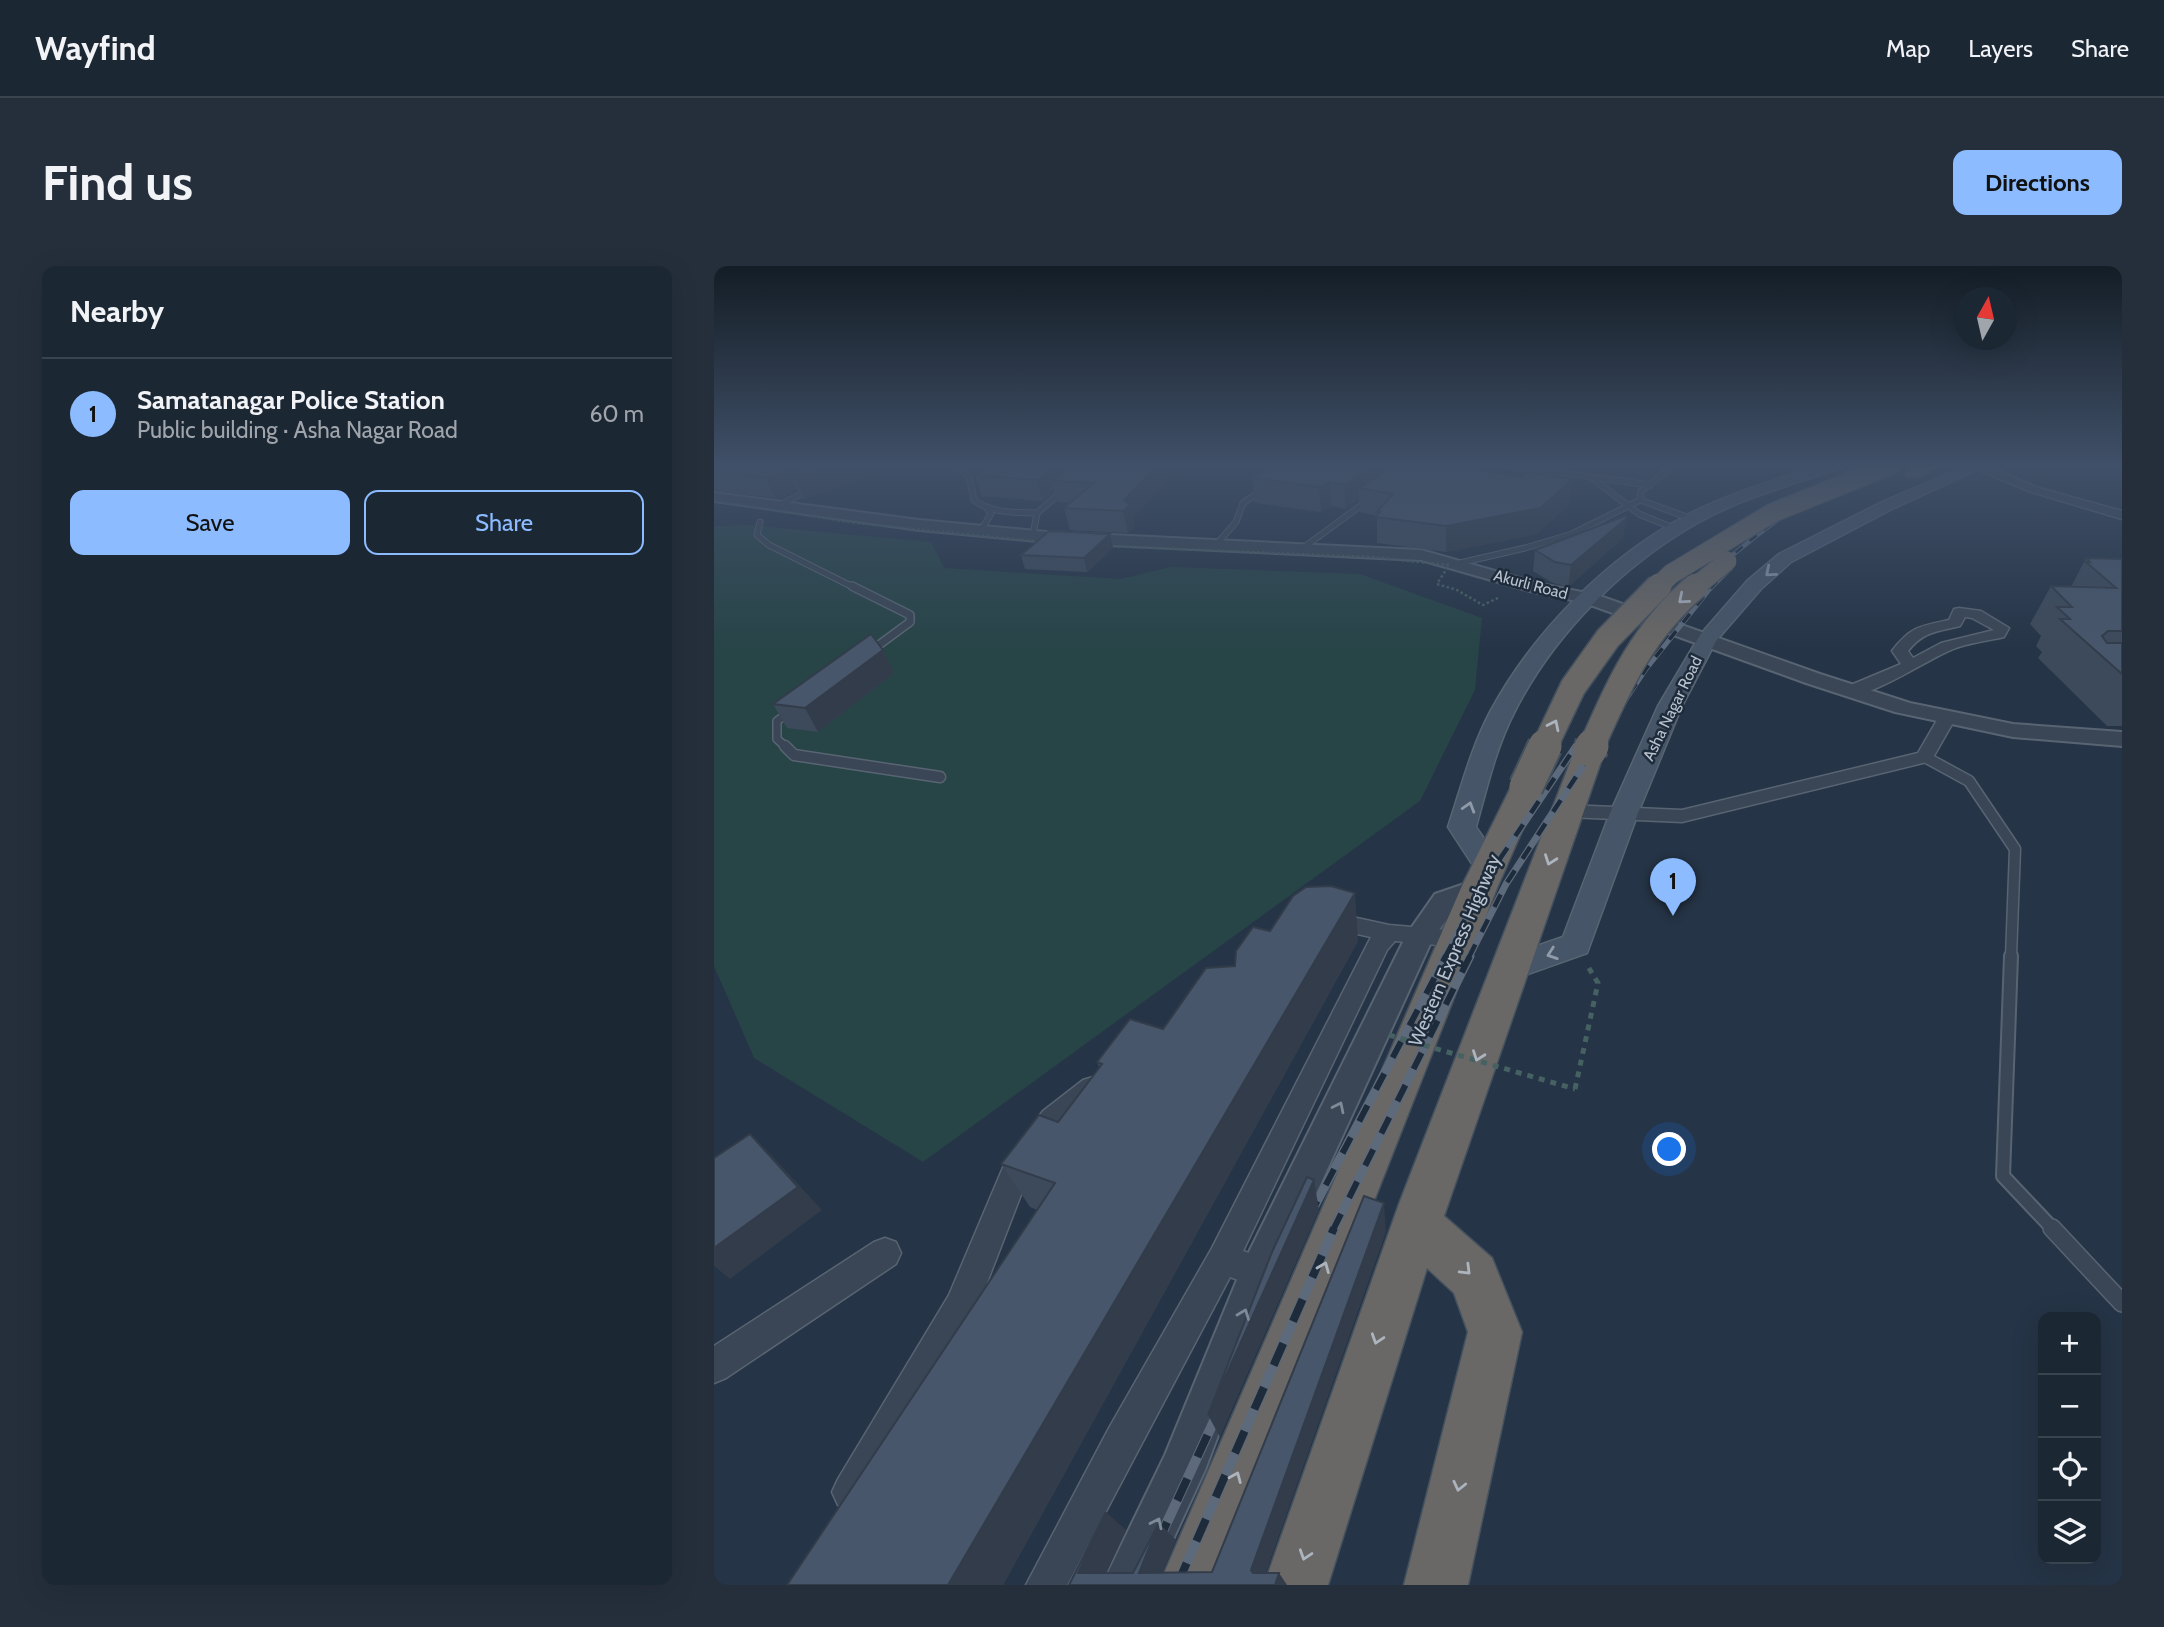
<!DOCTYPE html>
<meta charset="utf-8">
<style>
:root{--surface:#1c2734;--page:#252f3c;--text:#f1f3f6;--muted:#a0a5ac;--line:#3a444f;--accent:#8cbcff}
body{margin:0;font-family:Cabin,sans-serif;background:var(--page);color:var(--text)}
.controls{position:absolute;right:21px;bottom:21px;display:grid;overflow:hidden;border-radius:14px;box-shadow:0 7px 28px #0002}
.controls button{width:63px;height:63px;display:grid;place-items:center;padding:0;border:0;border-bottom:2px solid var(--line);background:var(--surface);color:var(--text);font:35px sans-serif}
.compass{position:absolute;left:1240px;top:21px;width:63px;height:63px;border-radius:50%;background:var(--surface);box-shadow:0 7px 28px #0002;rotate:8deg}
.you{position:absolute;left:956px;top:884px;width:24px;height:24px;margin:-18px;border:5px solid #fff;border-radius:50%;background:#1a73e8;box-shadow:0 0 0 10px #1a73e833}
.badge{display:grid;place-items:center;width:46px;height:46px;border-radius:50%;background:var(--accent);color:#111;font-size:23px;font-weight:700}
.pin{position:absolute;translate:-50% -58px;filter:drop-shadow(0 2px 4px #0008)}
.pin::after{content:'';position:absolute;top:37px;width:24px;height:21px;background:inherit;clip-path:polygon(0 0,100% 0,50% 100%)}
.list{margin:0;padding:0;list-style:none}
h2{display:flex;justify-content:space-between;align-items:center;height:91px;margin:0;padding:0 28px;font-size:30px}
h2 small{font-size:23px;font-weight:400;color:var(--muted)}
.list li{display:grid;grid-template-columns:46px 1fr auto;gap:21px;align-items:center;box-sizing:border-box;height:112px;padding:0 28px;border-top:2px solid var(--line)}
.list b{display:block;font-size:26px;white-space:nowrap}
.list p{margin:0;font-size:23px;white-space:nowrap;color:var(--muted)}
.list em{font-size:23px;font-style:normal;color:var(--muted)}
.actions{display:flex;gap:14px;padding:21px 28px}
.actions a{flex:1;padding:16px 0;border:2px solid var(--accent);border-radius:14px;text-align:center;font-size:24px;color:var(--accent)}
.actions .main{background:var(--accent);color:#111}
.icon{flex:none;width:38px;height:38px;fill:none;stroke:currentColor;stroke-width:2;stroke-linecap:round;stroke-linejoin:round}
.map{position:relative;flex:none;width:1408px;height:1319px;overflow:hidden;border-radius:14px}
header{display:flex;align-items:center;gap:42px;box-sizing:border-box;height:98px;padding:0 35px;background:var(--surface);border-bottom:2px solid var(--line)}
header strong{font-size:33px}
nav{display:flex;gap:38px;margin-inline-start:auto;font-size:24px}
.intro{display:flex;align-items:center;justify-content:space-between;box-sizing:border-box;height:168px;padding:0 42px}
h1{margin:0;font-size:49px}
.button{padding:18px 32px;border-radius:14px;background:var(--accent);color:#111;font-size:24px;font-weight:700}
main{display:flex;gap:42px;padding:0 42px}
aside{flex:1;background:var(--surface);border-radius:14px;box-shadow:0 7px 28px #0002}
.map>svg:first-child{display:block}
.green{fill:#274447}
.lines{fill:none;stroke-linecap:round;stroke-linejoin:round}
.service-far4-casing{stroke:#586472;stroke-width:7}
.service-far3-casing{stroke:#586472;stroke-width:10}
.service-far2-casing{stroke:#586472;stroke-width:13}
.service-far1-casing{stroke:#586472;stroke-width:16}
.service-casing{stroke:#586472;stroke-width:20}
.minor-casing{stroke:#586472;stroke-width:3}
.tertiary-casing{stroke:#586472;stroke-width:4}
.secondary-casing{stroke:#586472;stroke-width:3}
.trunk-casing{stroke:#44515f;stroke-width:3}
.path-far1{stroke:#466162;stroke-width:2.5;stroke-dasharray:2.5 2.5;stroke-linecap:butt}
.path{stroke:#466162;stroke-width:5;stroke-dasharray:6 6;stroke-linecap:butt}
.service-far4{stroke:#3a4655;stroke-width:5}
.service-far3{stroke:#3a4655;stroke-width:7}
.service-far2{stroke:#3a4655;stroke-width:10}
.service-far1{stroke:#3a4655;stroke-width:12}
.service{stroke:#3a4655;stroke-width:17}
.minor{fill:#3a4655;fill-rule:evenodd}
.tertiary{fill:#3a4655;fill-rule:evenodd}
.secondary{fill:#475568;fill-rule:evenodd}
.trunk{fill:#6a6866;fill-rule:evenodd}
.rail-far4-casing{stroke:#5c6a7c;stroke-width:4.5}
.rail-far3-casing{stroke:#5c6a7c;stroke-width:5}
.rail-far2-casing{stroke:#5c6a7c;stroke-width:7}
.rail-far1-casing{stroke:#5c6a7c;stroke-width:9}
.rail-casing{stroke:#5c6a7c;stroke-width:10}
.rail-far4{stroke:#1e2b3a;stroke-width:2.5;stroke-dasharray:9;stroke-linecap:butt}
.rail-far3{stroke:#1e2b3a;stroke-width:3.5;stroke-dasharray:11;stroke-linecap:butt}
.rail-far2{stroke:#1e2b3a;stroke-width:4.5;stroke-dasharray:14;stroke-linecap:butt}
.rail-far1{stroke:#1e2b3a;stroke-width:6;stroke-dasharray:18;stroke-linecap:butt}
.rail{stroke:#1e2b3a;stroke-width:8;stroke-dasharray:24;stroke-linecap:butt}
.trunk-bridge-far2-casing{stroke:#44515f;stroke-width:21;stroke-linecap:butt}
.trunk-bridge-far1-casing{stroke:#44515f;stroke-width:28;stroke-linecap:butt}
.trunk-bridge-casing{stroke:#44515f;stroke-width:37;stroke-linecap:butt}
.path-bridge-far1{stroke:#466162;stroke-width:2.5;stroke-dasharray:2.5 2.5;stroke-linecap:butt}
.path-bridge{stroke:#466162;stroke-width:5;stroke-dasharray:6 6;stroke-linecap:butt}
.trunk-bridge-far2{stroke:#6a6866;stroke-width:19}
.trunk-bridge-far1{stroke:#6a6866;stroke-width:25}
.trunk-bridge{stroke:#6a6866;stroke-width:33}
.wall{fill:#3d4a5b}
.shaded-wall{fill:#323c4a}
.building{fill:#47566a;stroke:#323c4a;stroke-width:2}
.oneway{stroke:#909baa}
.oneway2{stroke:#acb4be}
.oneway3{stroke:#7f8a98}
.labels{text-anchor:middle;stroke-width:5;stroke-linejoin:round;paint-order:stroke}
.far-street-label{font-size:16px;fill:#b8c1ce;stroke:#1e2b3a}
.street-label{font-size:19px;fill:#b8c1ce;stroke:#1e2b3a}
</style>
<header>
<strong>Wayfind</strong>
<nav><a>Map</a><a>Layers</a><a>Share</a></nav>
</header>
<div class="intro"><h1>Find us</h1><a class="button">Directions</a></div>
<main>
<aside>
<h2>Nearby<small></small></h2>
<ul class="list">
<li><span class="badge">1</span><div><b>Samatanagar Police Station</b><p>Public building · Asha Nagar Road</p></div><em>60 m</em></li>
</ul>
<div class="actions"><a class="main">Save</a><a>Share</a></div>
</aside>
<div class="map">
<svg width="1408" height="1319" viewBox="0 0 1408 1319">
<rect width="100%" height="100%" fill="#253446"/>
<path class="green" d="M35,259L217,276L230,302L406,313L457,301L646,308L768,352L761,424L706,535L209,896L40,792L0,700V260Z"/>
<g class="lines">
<g class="service-far4-casing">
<g id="service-far4">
<path d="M234,198L255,210L260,234C278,248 301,246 323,247"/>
<path d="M263,198L288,199"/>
<path d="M783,198L936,219"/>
<path d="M951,198L953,205L927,225L926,234L978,253"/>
<path d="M878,212L925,248L962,263"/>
<path d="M62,241L96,223"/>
<path d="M46,256L43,269L55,279L141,322"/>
<path d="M267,264L277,248L274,244"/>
<path d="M319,269L323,247L353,221"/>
<path d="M501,280L522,256L529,237L550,223"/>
<path d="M589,282L657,232"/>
<path d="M746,297L811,282L858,268L926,234"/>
</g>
</g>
<g class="service-far3-casing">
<g id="service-far3">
<path d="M138,320L196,349V356L154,387"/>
<path d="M73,482L63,473V455L77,445"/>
</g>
</g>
<g class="service-far2-casing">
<g id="service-far2">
<path d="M71,480L80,489L226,511"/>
<path d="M1211,491L1255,515L1301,583L1297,691"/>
</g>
</g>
<g class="service-far1-casing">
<path id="service-far1" d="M1297,690L1289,910L1340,964"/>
</g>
<g class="service-casing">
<path id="service" d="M1338,962L1408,1037"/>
</g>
<g class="minor-casing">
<g id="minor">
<path d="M1260,198H1268L1325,222L1408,245V253L1317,226L1260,202Z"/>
<path d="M1245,342L1267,345L1295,362L1290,371C1273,375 1253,377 1237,384C1214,393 1154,434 1132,429L1130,425L1132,421L1187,398L1178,385C1196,361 1206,360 1235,354L1240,343ZM1251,351L1258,352L1280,364L1227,377L1199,392L1194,385C1210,365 1222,366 1246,360Z"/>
<path d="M1232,448L1241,453L1217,495L968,556L854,551L847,549L844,545L847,541L854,539L968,544L1204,487L1226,449Z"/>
<path d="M629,649L675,659L744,665L752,667L756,673L752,679L744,681L681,675L673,684L529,985L557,995L562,1006L557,1017L546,1022L516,1011L353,1319H312L395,1162L498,982L657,671L629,665L605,664L602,658L605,652Z"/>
<path d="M379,811L389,814L393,822L389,830L349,863L315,908L259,1053L150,1239L137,1245L124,1239L118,1226L124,1213L235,1029L293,892L329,845L369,814Z"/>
<path d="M171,972L182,976L187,987L182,998L12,1112L0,1117V1080L160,976Z"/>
</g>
</g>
<g class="tertiary-casing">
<g id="tertiary">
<path d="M0,227L205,254L333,266L707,284L827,318L883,329L1106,408L1196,437L1299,458L1408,466V480L1299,471L1181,446L1092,417L871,337L816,325L707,294L333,276L205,264L0,235Z"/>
<path d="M765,613L774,616L778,622L774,628L741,642L719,672L563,1013L491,1204L438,1319H388L451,1189L532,992L693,668L721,628Z"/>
</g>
</g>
<g class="secondary-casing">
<g id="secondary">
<path d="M1110,198H1131L1129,201C1081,218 1030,231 985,256C910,298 840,368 801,445C782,481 773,522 762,561L789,600L784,607L774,610L764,607L734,561C747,522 757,482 776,446C819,366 894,290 975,248C1018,226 1065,213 1110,198Z"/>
<path d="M1257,198H1276L1178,243L1077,296L1047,323L1002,375L968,440L924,547L873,687L797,714L785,711L780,702L785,693L849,671L896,547L944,440L986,369L1033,315L1065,288L1166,237Z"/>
</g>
</g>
<g class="trunk-casing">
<g id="trunk">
<path d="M1206,198H1230L1205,211H1193L1190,207Z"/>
<path d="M876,475L886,478L891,484L730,950L778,992L808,1066L754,1319H690L754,1066L740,1027L713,1002L614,1319H550L685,938L861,484L866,478Z"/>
<path d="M812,512L823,514L827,521L783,622L509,1319H445L747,622L797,521L801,514Z"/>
</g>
</g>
<path class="path-far1" d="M723,318L743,324L769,339L786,331"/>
<path class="path" d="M861,823L884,717L873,699"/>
<use href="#service-far4" class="service-far4"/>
<use href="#service-far3" class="service-far3"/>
<use href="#service-far2" class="service-far2"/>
<use href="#service-far1" class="service-far1"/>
<use href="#service" class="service"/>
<use href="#minor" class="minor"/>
<use href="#tertiary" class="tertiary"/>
<use href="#secondary" class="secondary"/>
<use href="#trunk" class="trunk"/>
<g class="rail-far4-casing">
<g id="rail-far4">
<path d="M981,322C1033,274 1087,234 1147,198"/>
<path d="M997,322L1013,306"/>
</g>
</g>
<g class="rail-far3-casing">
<g id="rail-far3">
<path d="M861,482L917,399L983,320"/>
<path d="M880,482L932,403L998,320"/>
</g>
</g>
<g class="rail-far2-casing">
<g id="rail-far2">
<path d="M731,691L773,612L862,480"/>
<path d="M755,691L792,618L882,480"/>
</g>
</g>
<g class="rail-far1-casing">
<g id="rail-far1">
<path d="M595,951L732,690"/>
<path d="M619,964L756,690"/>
</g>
</g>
<g class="rail-casing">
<g id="rail">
<path d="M443,1278L506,1142"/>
<path d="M463,1319L620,962"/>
</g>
</g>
<use href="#rail-far4" class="rail-far4"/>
<use href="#rail-far3" class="rail-far3"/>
<use href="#rail-far2" class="rail-far2"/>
<use href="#rail-far1" class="rail-far1"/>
<use href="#rail" class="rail"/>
<g class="trunk-bridge-far2-casing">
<g id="trunk-bridge-far2">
<path d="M943,322L957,308L1058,247L1179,198"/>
<path d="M980,322L1013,295"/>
</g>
</g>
<g class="trunk-bridge-far1-casing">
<g id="trunk-bridge-far1">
<path d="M830,482L859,421L894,372L945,320"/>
<path d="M877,482C905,419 927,367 982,320"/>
</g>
</g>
<g class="trunk-bridge-casing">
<g id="trunk-bridge">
<path d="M876,484L878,480"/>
<path d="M812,521L831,480"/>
</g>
</g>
<g class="path-bridge-far1">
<path d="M0,235L141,257L329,276"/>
<path d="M393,280L657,291L735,299L723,318"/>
</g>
<path class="path-bridge" d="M675,769L861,823"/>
<use href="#trunk-bridge-far2" class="trunk-bridge-far2"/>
<use href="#trunk-bridge-far1" class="trunk-bridge-far1"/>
<use href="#trunk-bridge" class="trunk-bridge"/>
</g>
<g class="wall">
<path d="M0,198H187L91,233H88L83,223L71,230L61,232L0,225Z"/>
<path d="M277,198H468L419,252L421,261L414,267L356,264L350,242L356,237L344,236L341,226L329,235L268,230L261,209Z"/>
<path d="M561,198H755L749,202L856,237L823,268L732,286L663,277V250L646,246L645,234L632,243L617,240L607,246L541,237L538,212Z"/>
<path d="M396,268L399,282L373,306L311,303L307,289Z"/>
<path d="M909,272L854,321L839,317L819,305L821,284Z"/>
<path d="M1372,292L1408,293V460H1393L1324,392L1328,386L1322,380L1327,370L1316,358L1337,320L1357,321Z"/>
<path d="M169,384L180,407L104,466L73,462L59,438Z"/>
<path d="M556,665L644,675L289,1319L323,944L316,941L287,898L344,856L385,801L383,796L449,763L521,700Z"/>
</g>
<g class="shaded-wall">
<path d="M83,198H187L91,233L81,212H78L83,223L71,230L61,232L51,211Z"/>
<path d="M345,198H376L338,215L341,226L329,235L323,214Z"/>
<path d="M445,198H468L419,252L421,261L414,267L409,245L410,234Z"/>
<path d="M664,198H701L645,222V234L632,243L630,219Z"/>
<path d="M728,198H755L726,223L727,199Z"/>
<path d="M859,213L856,237L823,268L732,286V260Z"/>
<path d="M615,216L617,240L607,246L605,221Z"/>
<path d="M913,252L909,272L854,321L857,299Z"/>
<path d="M396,268L399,282L373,306L370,292Z"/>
<path d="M169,384L180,407L104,466L91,442Z"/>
<path d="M641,627L644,675L289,1319H234Z"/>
<path d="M36,868L60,892L108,944L16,1013L0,1000V982Z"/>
<path d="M600,914L605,944L506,1171L494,1149Z"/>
<path d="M670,937L672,966L548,1318L537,1304Z"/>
<path d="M392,1246L412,1264L387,1319L364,1307Z"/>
<path d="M445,1257L462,1274L444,1319L425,1307Z"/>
<path d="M565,1307L573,1319H561Z"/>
</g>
<g class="building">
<path d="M0,198H83L60,209L51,211L0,205Z"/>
<path d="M105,198H122L81,212H78Z"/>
<path d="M277,198H345L323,214L261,209Z"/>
<path d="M361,198H445L410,234L416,239L409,245L350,242L380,217L338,215Z"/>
<path d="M561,198H664L630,219L615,216L605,221L538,212Z"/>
<path d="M682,198H728L727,199L808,211L812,206L859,213L826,242L732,260L662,251L666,246H663L679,228L645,222Z"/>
<path d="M911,250L913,252L857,299L841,296L821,284Z"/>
<path d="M335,265L396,268L370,292L307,289Z"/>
<path d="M1372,292L1408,293V365H1394L1388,370L1393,377H1408V408L1346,353H1356L1343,341H1358L1337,320L1402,322L1372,296H1376Z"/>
<path d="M157,368L169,384L91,442L59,438Z"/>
<path d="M617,620L641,627L234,1319H73L341,917L287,898L325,849L344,856L388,798L383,796L416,753L449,763L492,702L521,700L522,685L539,661L556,665L579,630L592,621Z"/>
<path d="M36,868L84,921L0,982V892Z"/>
<path d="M593,911L600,914L494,1149L558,986Z"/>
<path d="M650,930L670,937L537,1304L539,1307H565L561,1319H355L392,1246L364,1307H419L445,1257L425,1307L498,1306Z"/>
</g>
<defs><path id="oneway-chevron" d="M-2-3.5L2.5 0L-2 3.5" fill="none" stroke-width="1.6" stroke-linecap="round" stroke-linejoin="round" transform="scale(1.75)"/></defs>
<g class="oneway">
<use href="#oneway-chevron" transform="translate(1056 306) rotate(140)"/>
<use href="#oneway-chevron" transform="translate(755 541) rotate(-73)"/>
<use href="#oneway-chevron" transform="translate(838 688) rotate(161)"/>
</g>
<g class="oneway2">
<use href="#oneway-chevron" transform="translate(969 333) rotate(140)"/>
<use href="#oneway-chevron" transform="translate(840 459) rotate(-64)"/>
<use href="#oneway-chevron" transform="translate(836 594) rotate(110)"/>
<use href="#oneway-chevron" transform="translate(764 790) rotate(110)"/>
<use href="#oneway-chevron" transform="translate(610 1001) rotate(-68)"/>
<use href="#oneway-chevron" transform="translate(752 1004) rotate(45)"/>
<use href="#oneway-chevron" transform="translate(663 1073) rotate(108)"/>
<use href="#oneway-chevron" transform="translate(522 1211) rotate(-67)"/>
<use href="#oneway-chevron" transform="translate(745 1220) rotate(103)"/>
<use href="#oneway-chevron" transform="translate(591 1289) rotate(108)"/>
</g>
<g class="oneway3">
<use href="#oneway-chevron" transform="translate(625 841) rotate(-64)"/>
<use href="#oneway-chevron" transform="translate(530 1048) rotate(-69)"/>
<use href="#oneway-chevron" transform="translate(443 1257) rotate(-64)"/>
</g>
<linearGradient id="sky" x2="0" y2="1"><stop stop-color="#141d26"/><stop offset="0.52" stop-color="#405068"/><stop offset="1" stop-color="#405068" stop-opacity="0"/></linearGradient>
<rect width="1408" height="383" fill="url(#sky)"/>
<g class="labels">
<g class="far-street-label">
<text transform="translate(817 318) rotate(15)" y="6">Akurli Road</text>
<text transform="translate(958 442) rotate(-64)" y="6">Asha Nagar Road</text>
</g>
<g class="street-label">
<text transform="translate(740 684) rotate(-67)" y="7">Western Express Highway</text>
</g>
</g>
</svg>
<div class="controls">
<button>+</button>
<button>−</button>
<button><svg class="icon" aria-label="locate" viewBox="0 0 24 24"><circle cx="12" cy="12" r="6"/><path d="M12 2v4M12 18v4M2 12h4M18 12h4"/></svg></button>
<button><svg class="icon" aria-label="layers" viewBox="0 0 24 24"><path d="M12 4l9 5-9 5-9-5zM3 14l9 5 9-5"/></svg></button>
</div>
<svg class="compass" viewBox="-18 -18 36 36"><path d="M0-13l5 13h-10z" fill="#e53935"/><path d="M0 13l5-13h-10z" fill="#a0a5ac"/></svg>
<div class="you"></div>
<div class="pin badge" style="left:959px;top:650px">1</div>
</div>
</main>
